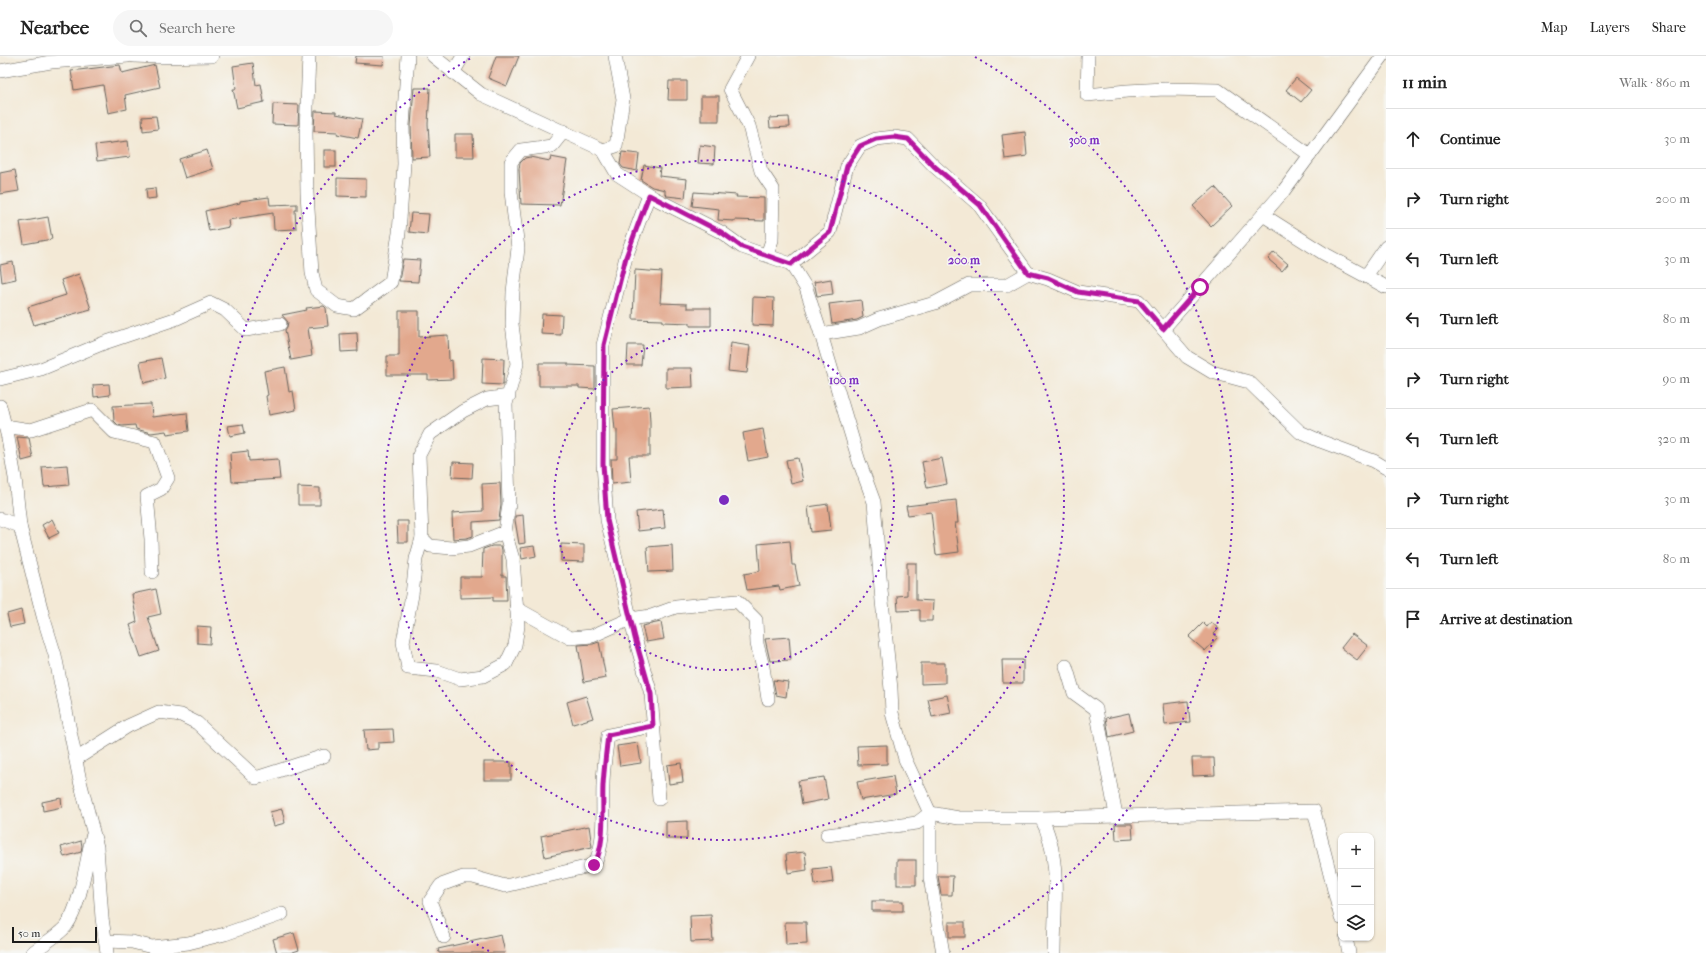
<!DOCTYPE html>
<meta charset="utf-8">
<style>
:root{--surface:#fff;--page:#f6f6f6;--text:#222;--muted:#767676;--line:#e0e0e0}
body{margin:0;font-family:"IM FELL French Canon",serif;background:var(--page);color:var(--text)}
.controls{position:absolute;right:12px;bottom:12px;display:grid;overflow:hidden;border-radius:8px;box-shadow:0 1px 3px #0004}
.controls button{width:36px;height:36px;display:grid;place-items:center;padding:0;border:0;border-bottom:1px solid var(--line);background:var(--surface);color:var(--text);font:20px sans-serif}
.scale{position:absolute;left:12px;bottom:10px;width:85px;box-sizing:border-box;padding-left:4px;border:2px solid #1c1c1c;border-top:0;font-size:11px;line-height:14px;white-space:nowrap;color:#1c1c1c;-webkit-text-stroke:3px #f6f6f2;paint-order:stroke}
.stop{position:absolute;width:12px;height:12px;margin:-9px;border:3px solid #b5179e;border-radius:50%;background:#fff}
.stop.end{background:#b5179e;border-color:#fff;box-shadow:0 1px 4px #0008}
.list{margin:0;padding:0;list-style:none}
h2{display:flex;justify-content:space-between;align-items:center;height:52px;margin:0;padding:0 16px;font-size:17px}
h2 small{font-size:13px;font-weight:400;color:var(--muted)}
.list li{display:grid;grid-template-columns:26px 1fr auto;gap:12px;align-items:center;box-sizing:border-box;height:60px;padding:0 16px;border-top:1px solid var(--line)}
.list b{display:block;font-size:15px;white-space:nowrap}
.list em{font-size:13px;font-style:normal;color:var(--muted)}
.icon{flex:none;width:22px;height:22px;fill:none;stroke:currentColor;stroke-width:2;stroke-linecap:round;stroke-linejoin:round}
.map{position:relative;flex:none;width:1386px;height:897px;overflow:hidden}
header{display:flex;align-items:center;gap:24px;box-sizing:border-box;height:56px;padding:0 20px;background:var(--surface);border-bottom:1px solid var(--line)}
header strong{font-size:19px}
nav{display:flex;gap:22px;margin-inline-start:auto;font-size:14px}
.search{width:280px;height:36px;background:var(--page);display:flex;align-items:center;gap:10px;box-sizing:border-box;padding:0 14px;border-radius:22px;color:var(--muted);font-size:15px}
main{display:flex}
aside{flex:1;background:var(--surface)}
.map>svg:first-child{display:block}
.building{fill:#e2a88d}
.lines{fill:none;stroke-linecap:round;stroke-linejoin:round}
.minor-casing{stroke:#67645d;stroke-width:14}
.minor{stroke:#fff;stroke-width:13}
.route{stroke:#b5179e;stroke-width:5}
.ring{fill:none;stroke:#7b2cbf;stroke-width:2;stroke-dasharray:2 4}
.centre{fill:#7b2cbf;stroke:#f6f6f2;stroke-width:2}
.ring-label{font-size:12px;text-anchor:middle;font-weight:bold;fill:#7b2cbf;stroke:#f6f6f2;stroke-width:3;stroke-linejoin:round;paint-order:stroke}
</style>
<header>
<strong>Nearbee</strong>
<div class="search"><svg class="icon" aria-label="search" viewBox="0 0 24 24"><circle cx="10" cy="10" r="6"/><path d="M15 15l6 6"/></svg>Search here</div>
<nav><a>Map</a><a>Layers</a><a>Share</a></nav>
</header>
<main>
<div class="map">
<svg width="1386" height="897" viewBox="0 0 1386 897">
<rect width="100%" height="100%" fill="#f6f6f2"/>
<filter id="ink" filterUnits="userSpaceOnUse"><feTurbulence type="fractalNoise" baseFrequency=".025" numOctaves="2"/><feDisplacementMap in="SourceGraphic" scale="8" xChannelSelector="R" yChannelSelector="G"/><feConvolveMatrix kernelMatrix="1 2 1 2 8 2 1 2 1" color-interpolation-filters="sRGB"/></filter>
<filter id="wash" filterUnits="userSpaceOnUse"><feTurbulence type="fractalNoise" baseFrequency=".012" numOctaves="4" result="noise"/><feDisplacementMap in="SourceGraphic" scale="16" xChannelSelector="R" yChannelSelector="G"/><feGaussianBlur stdDeviation="0.9" result="paint"/><feColorMatrix in="noise" values="0 0 0 0 0 0 0 0 0 0 0 0 0 0 0 0 0 1.4 0 .05"/><feComposite in="paint" operator="in"/></filter>
<g filter="url(#wash)">
<rect width="100%" height="100%" fill="#f3e9d6"/>
<g id="blocks">
<g class="building">
<path d="M356,0H384L383,9L355,7Z"/>
<path d="M496,0H519L507,30L488,22Z"/>
<path d="M253,7L256,29L261,28L264,46L237,52L233,33H236L233,10Z"/>
<path d="M120,9L122,17L155,9L160,31L125,39L127,53L108,57L103,29L74,34L71,15Z"/>
<path d="M1296,22L1311,34L1301,46L1286,34Z"/>
<path d="M669,25H687V44H668Z"/>
<path d="M414,32H430L428,68L430,101L412,102L411,70Z"/>
<rect x="701" y="40" width="18" height="25"/>
<path d="M273,48L299,49L298,69L272,68Z"/>
<path d="M315,55L336,56V58L362,63L358,82L337,78L338,76L314,75Z"/>
<path d="M156,60L158,73L143,75L142,61Z"/>
<path d="M789,61L790,71L770,72L769,62Z"/>
<path d="M1025,76L1027,100L1005,103L1002,79Z"/>
<path d="M455,78H473L474,101H455Z"/>
<path d="M128,85L130,101L97,105L95,89Z"/>
<path d="M700,89L715,91L714,108L698,107Z"/>
<path d="M207,94L213,113L185,122L179,103Z"/>
<rect x="324" y="94" width="12" height="17"/>
<path d="M622,96L639,98L637,115L623,112L620,108Z"/>
<path d="M530,101L550,105L551,101L567,104L560,149L521,148L519,113L520,107L525,102Z"/>
<path d="M644,109L660,112L659,120L687,123L685,142L667,140L665,138V134L652,131L641,124Z"/>
<path d="M15,114L19,135L0,138V117Z"/>
<path d="M337,122L366,123V141L337,140Z"/>
<path d="M1215,131L1232,150L1211,170L1193,150Z"/>
<path d="M155,132L156,142L147,143L146,133Z"/>
<path d="M694,136L737,139L736,141L764,142V165L734,164V165L718,164L719,153L692,150Z"/>
<path d="M269,141L270,149L297,148V154H295L296,173L274,174L273,157L228,164L229,171L209,175L205,155L240,147V145Z"/>
<path d="M411,157L429,158L427,178L409,176Z"/>
<path d="M48,161L52,183L24,188L20,166Z"/>
<path d="M1274,196L1288,208L1282,215L1268,203Z"/>
<path d="M403,203L420,204L418,226L399,225Z"/>
<path d="M13,206L16,223L2,226L0,209Z"/>
<path d="M635,214L662,216L660,247L687,248V252H711V270H690V267L663,266V264L633,263Z"/>
<path d="M79,218L91,253L34,269L28,251L66,239L61,224Z"/>
<path d="M831,223L833,238L817,240L814,226Z"/>
<path d="M753,241L774,242L773,270L752,269Z"/>
<path d="M861,244L863,261L857,264L832,268L829,248Z"/>
<path d="M324,250L326,252L328,270L308,272L312,300L291,304L285,274L287,271L288,266L282,259L307,254L306,252Z"/>
<path d="M399,255H419V281L448,279L449,305L452,304L453,323L428,324V319H387V300H399Z"/>
<path d="M542,258L562,259L561,279L541,278Z"/>
<path d="M357,277L358,295L341,296L340,278Z"/>
<path d="M731,287L750,290L747,317L728,315Z"/>
<path d="M628,289H643L641,309H627Z"/>
<path d="M161,302L165,322L144,327L140,306Z"/>
<path d="M483,302L504,303L503,329L482,328Z"/>
<path d="M539,307H568V309L595,310V333L579,332V330H539Z"/>
<path d="M285,311L289,336L293,335L296,354L269,359L266,340L268,339L264,315Z"/>
<path d="M666,312H692L693,331L666,332Z"/>
<path d="M109,328L110,339L94,341L93,329Z"/>
<path d="M151,348L152,361L187,357L189,375L167,378L166,375L151,377L136,373L135,369L122,370L118,369L114,365L113,350Z"/>
<path d="M649,350L650,366V400H629L631,426L612,428L611,403H617V373L615,374L613,353Z"/>
<path d="M243,368L245,377L230,380L228,370Z"/>
<path d="M763,373L768,401L748,405L743,377Z"/>
<path d="M17,381L29,382L33,402L22,405Z"/>
<path d="M248,395L249,405L278,403L280,423L232,426L230,397Z"/>
<path d="M798,402L803,425L791,428L786,404Z"/>
<path d="M942,402L947,428L927,432L922,406Z"/>
<path d="M453,406L473,407L472,422L452,421Z"/>
<path d="M67,409L69,429L44,431L42,411Z"/>
<path d="M500,427L501,448L499,464L473,466V480L467,482L453,483L452,457L483,455L482,428Z"/>
<path d="M298,431L320,432V449H298Z"/>
<path d="M956,444L958,467H955L959,496L936,499L931,456L908,459L906,450Z"/>
<path d="M828,448L831,474L811,476L808,451Z"/>
<path d="M663,453L665,472L638,475L636,456Z"/>
<path d="M523,459L525,487L519,488L515,464V460Z"/>
<path d="M52,463L59,477L49,482L42,469Z"/>
<path d="M397,465H408V486H398Z"/>
<path d="M790,485L792,509H795L799,530L780,534L779,530L747,534L744,518L760,515L758,488Z"/>
<path d="M561,488L584,489V506L561,505Z"/>
<path d="M672,489L673,515L649,516L647,491Z"/>
<path d="M492,490H501L502,494V520H506L507,545H493V541L460,542V521H482L483,493Z"/>
<path d="M534,490L536,500L522,503L520,492Z"/>
<path d="M907,507H916V544L933,545L932,565H920V554L898,555L897,540L907,539Z"/>
<path d="M156,533L161,558L148,561L159,595L141,601L130,569L137,566L132,538Z"/>
<path d="M21,554L24,568L10,571L7,558Z"/>
<path d="M661,566L664,583L646,586L642,570Z"/>
<path d="M1211,566L1219,573L1214,578L1218,581L1205,595L1189,581L1203,567L1207,571Z"/>
<path d="M197,570L211,571L210,588L197,587Z"/>
<path d="M1352,578L1368,590L1357,604L1341,592Z"/>
<path d="M789,581L791,604L770,605L765,583Z"/>
<path d="M599,586L606,622L584,626L578,589L593,588Z"/>
<path d="M1002,604H1023V627H1003Z"/>
<path d="M921,607H945V627L921,628Z"/>
<path d="M773,624L788,626L786,641L776,639Z"/>
<path d="M947,639L951,657L932,661L928,643Z"/>
<path d="M586,640L593,662L573,668L567,646Z"/>
<path d="M1188,645L1190,666L1165,669L1163,648Z"/>
<path d="M1129,657L1133,675L1109,681L1106,662Z"/>
<path d="M393,673L394,686L378,687V693L366,694L364,674Z"/>
<path d="M638,687L641,707L620,710L617,690Z"/>
<path d="M887,689V708L858,709L857,690Z"/>
<path d="M1192,702H1214L1215,719L1193,720Z"/>
<rect x="484" y="706" width="27" height="18"/>
<path d="M681,707L683,726L669,728L667,709Z"/>
<path d="M893,720L896,738L861,744L857,726Z"/>
<path d="M824,721L828,743L802,748L798,725Z"/>
<path d="M61,742L62,751L43,755L42,746Z"/>
<path d="M282,753L285,767L274,770L270,756Z"/>
<path d="M687,765V783H666V766Z"/>
<path d="M1115,768H1132L1133,783L1116,784Z"/>
<path d="M589,770L592,791L545,801L541,780Z"/>
<path d="M81,785L82,790L81,796L64,801L61,791Z"/>
<path d="M805,796L807,814L788,817L786,798Z"/>
<rect x="897" y="804" width="19" height="25"/>
<path d="M831,811L833,826L815,829L813,813Z"/>
<path d="M938,820H953L952,839H941Z"/>
<rect x="872" y="845" width="31" height="10"/>
<path d="M711,859L713,885L691,886L690,860Z"/>
<path d="M785,866H806L807,888L786,889Z"/>
<rect x="949" y="866" width="16" height="15"/>
<path d="M294,877L299,894L290,897H277L273,883Z"/>
<path d="M501,879L505,897H439L438,893Z"/>
</g>
</g>
</g>
<g filter="url(#ink)">
<use href="#blocks" fill-opacity="0" stroke="#67645d" stroke-width="1"/>
<g class="lines">
<g class="minor-casing">
<g id="minor">
<path d="M134,0L157,1L212,0"/>
<path d="M309,0L306,76L307,137L312,217L316,234L337,250L354,253L391,226L399,177L404,108L403,70L408,0"/>
<path d="M433,0L481,38L603,94L617,118L654,142L721,176L742,191L791,208L806,232L821,278L859,405L874,446L882,545L891,633L892,657L905,703L930,757V822L943,897"/>
<path d="M748,0L730,33L749,70L761,115L773,133L772,184L767,199"/>
<path d="M1088,0L1087,39L1127,35L1165,33L1218,34L1310,99"/>
<path d="M0,15L51,6L128,0"/>
<path d="M453,17L463,0"/>
<path d="M603,94L616,90L623,43L615,0"/>
<path d="M649,139L626,201L603,289V408L607,464L635,582L651,638L659,743"/>
<path d="M1263,159L1323,197L1386,231"/>
<path d="M791,208L830,176L847,110L860,90L876,83L894,81L908,83L934,110L979,149L1028,217"/>
<path d="M1366,220L1386,191"/>
<path d="M1163,273L1282,137L1382,1"/>
<path d="M821,278L859,272L879,263L935,247L969,229H1007L1028,217L1048,223L1078,236L1139,245L1187,301L1212,316L1249,326L1300,376L1320,385L1374,405L1386,412"/>
<path d="M0,323L41,313L104,287L175,263L211,247L225,254L246,274L280,268"/>
<path d="M509,340L487,343L463,355L430,378L419,399L422,482L430,490L451,492L469,490L505,476L509,448L506,348L517,308L512,268L513,236L518,192L511,136V106L521,94L552,90L564,75"/>
<path d="M0,350L8,382L15,422L20,470L43,560L55,599L80,725L97,791L102,862L107,897"/>
<path d="M5,370L31,374L92,354L114,376L155,386L168,422L161,433L147,440L151,483L152,516"/>
<path d="M0,463L20,470"/>
<path d="M422,482L416,503L412,539L403,586L408,612L437,615L460,623L483,620L506,608L515,589L518,570L513,503L505,476"/>
<path d="M516,552L570,582L592,580L630,563L651,560L676,551L737,545L756,564L757,588L763,611L768,643"/>
<path d="M1066,610L1074,637L1096,653L1116,759"/>
<path d="M76,703L128,670L159,656L181,659L197,667L256,722L324,700"/>
<path d="M1041,762C1062,800 1054,855 1054,897"/>
<path d="M827,779L917,767L930,757L959,762H1041L1314,755L1341,862"/>
<path d="M444,881L430,845L441,829L463,821H473L505,830L594,809C606,788 602,754 603,729C603,713 606,696 608,679L653,670"/>
<path d="M1346,882L1349,897"/>
<path d="M106,885L132,886L152,891L188,887L225,878L282,858"/>
<path d="M32,897C42,889 59,879 66,870C81,849 86,806 92,781"/>
</g>
</g>
<use href="#minor" class="minor"/>
</g>
</g>
<g class="lines" filter="url(#ink)">
<path class="route" d="M594,809C606,788 602,754 603,729C604,713 606,696 608,679L653,670L651,638L635,582L607,464L603,408L604,289L626,201L649,139L721,176L742,191L791,208L830,176L847,110L860,90L876,83L894,81L908,83L934,110L980,149L1028,217L1048,222L1078,236L1139,245L1163,273L1200,231"/>
</g>
<g class="ring">
<circle cx="724" cy="444" r="170"/>
<circle cx="724" cy="444" r="340"/>
<path d="M489 895A509 509 0 0 1 473 1M975 1A509 509 0 0 1 959 895"/>
</g>
<circle cx="724" cy="444" r="6" class="centre"/>
<g class="ring-label">
<text x="1084" y="88">300 m</text>
<text x="964" y="208">200 m</text>
<text x="844" y="328">100 m</text>
</g>
</svg>
<div class="controls">
<button>+</button>
<button>−</button>
<button><svg class="icon" aria-label="layers" viewBox="0 0 24 24"><path d="M12 4l9 5-9 5-9-5zM3 14l9 5 9-5"/></svg></button>
</div>
<div class="scale">50 m</div>
<div class="stop" style="left:1200px;top:231px"></div>
<div class="stop end" style="left:594px;top:809px"></div>
</div>
<aside>
<h2>11 min<small>Walk · 860 m</small></h2>
<ul class="list">
<li><svg class="icon" aria-label="ahead" viewBox="0 0 24 24"><path d="M12 20V5M6 11l6-6 6 6"/></svg><div><b>Continue</b></div><em>30 m</em></li>
<li><svg class="icon" aria-label="right" viewBox="0 0 24 24"><path d="M7 20v-9h11M14 6l5 5-5 5"/></svg><div><b>Turn right</b></div><em>200 m</em></li>
<li><svg class="icon" aria-label="left" viewBox="0 0 24 24"><path d="M17 20v-9H6M10 6l-5 5 5 5"/></svg><div><b>Turn left</b></div><em>30 m</em></li>
<li><svg class="icon" aria-label="left" viewBox="0 0 24 24"><path d="M17 20v-9H6M10 6l-5 5 5 5"/></svg><div><b>Turn left</b></div><em>80 m</em></li>
<li><svg class="icon" aria-label="right" viewBox="0 0 24 24"><path d="M7 20v-9h11M14 6l5 5-5 5"/></svg><div><b>Turn right</b></div><em>90 m</em></li>
<li><svg class="icon" aria-label="left" viewBox="0 0 24 24"><path d="M17 20v-9H6M10 6l-5 5 5 5"/></svg><div><b>Turn left</b></div><em>320 m</em></li>
<li><svg class="icon" aria-label="right" viewBox="0 0 24 24"><path d="M7 20v-9h11M14 6l5 5-5 5"/></svg><div><b>Turn right</b></div><em>30 m</em></li>
<li><svg class="icon" aria-label="left" viewBox="0 0 24 24"><path d="M17 20v-9H6M10 6l-5 5 5 5"/></svg><div><b>Turn left</b></div><em>80 m</em></li>
<li><svg class="icon" aria-label="arrive" viewBox="0 0 24 24"><path d="M6 21V4h12l-3 4 3 4H6"/></svg><div><b>Arrive at destination</b></div></li>
</ul>
</aside>
</main>
